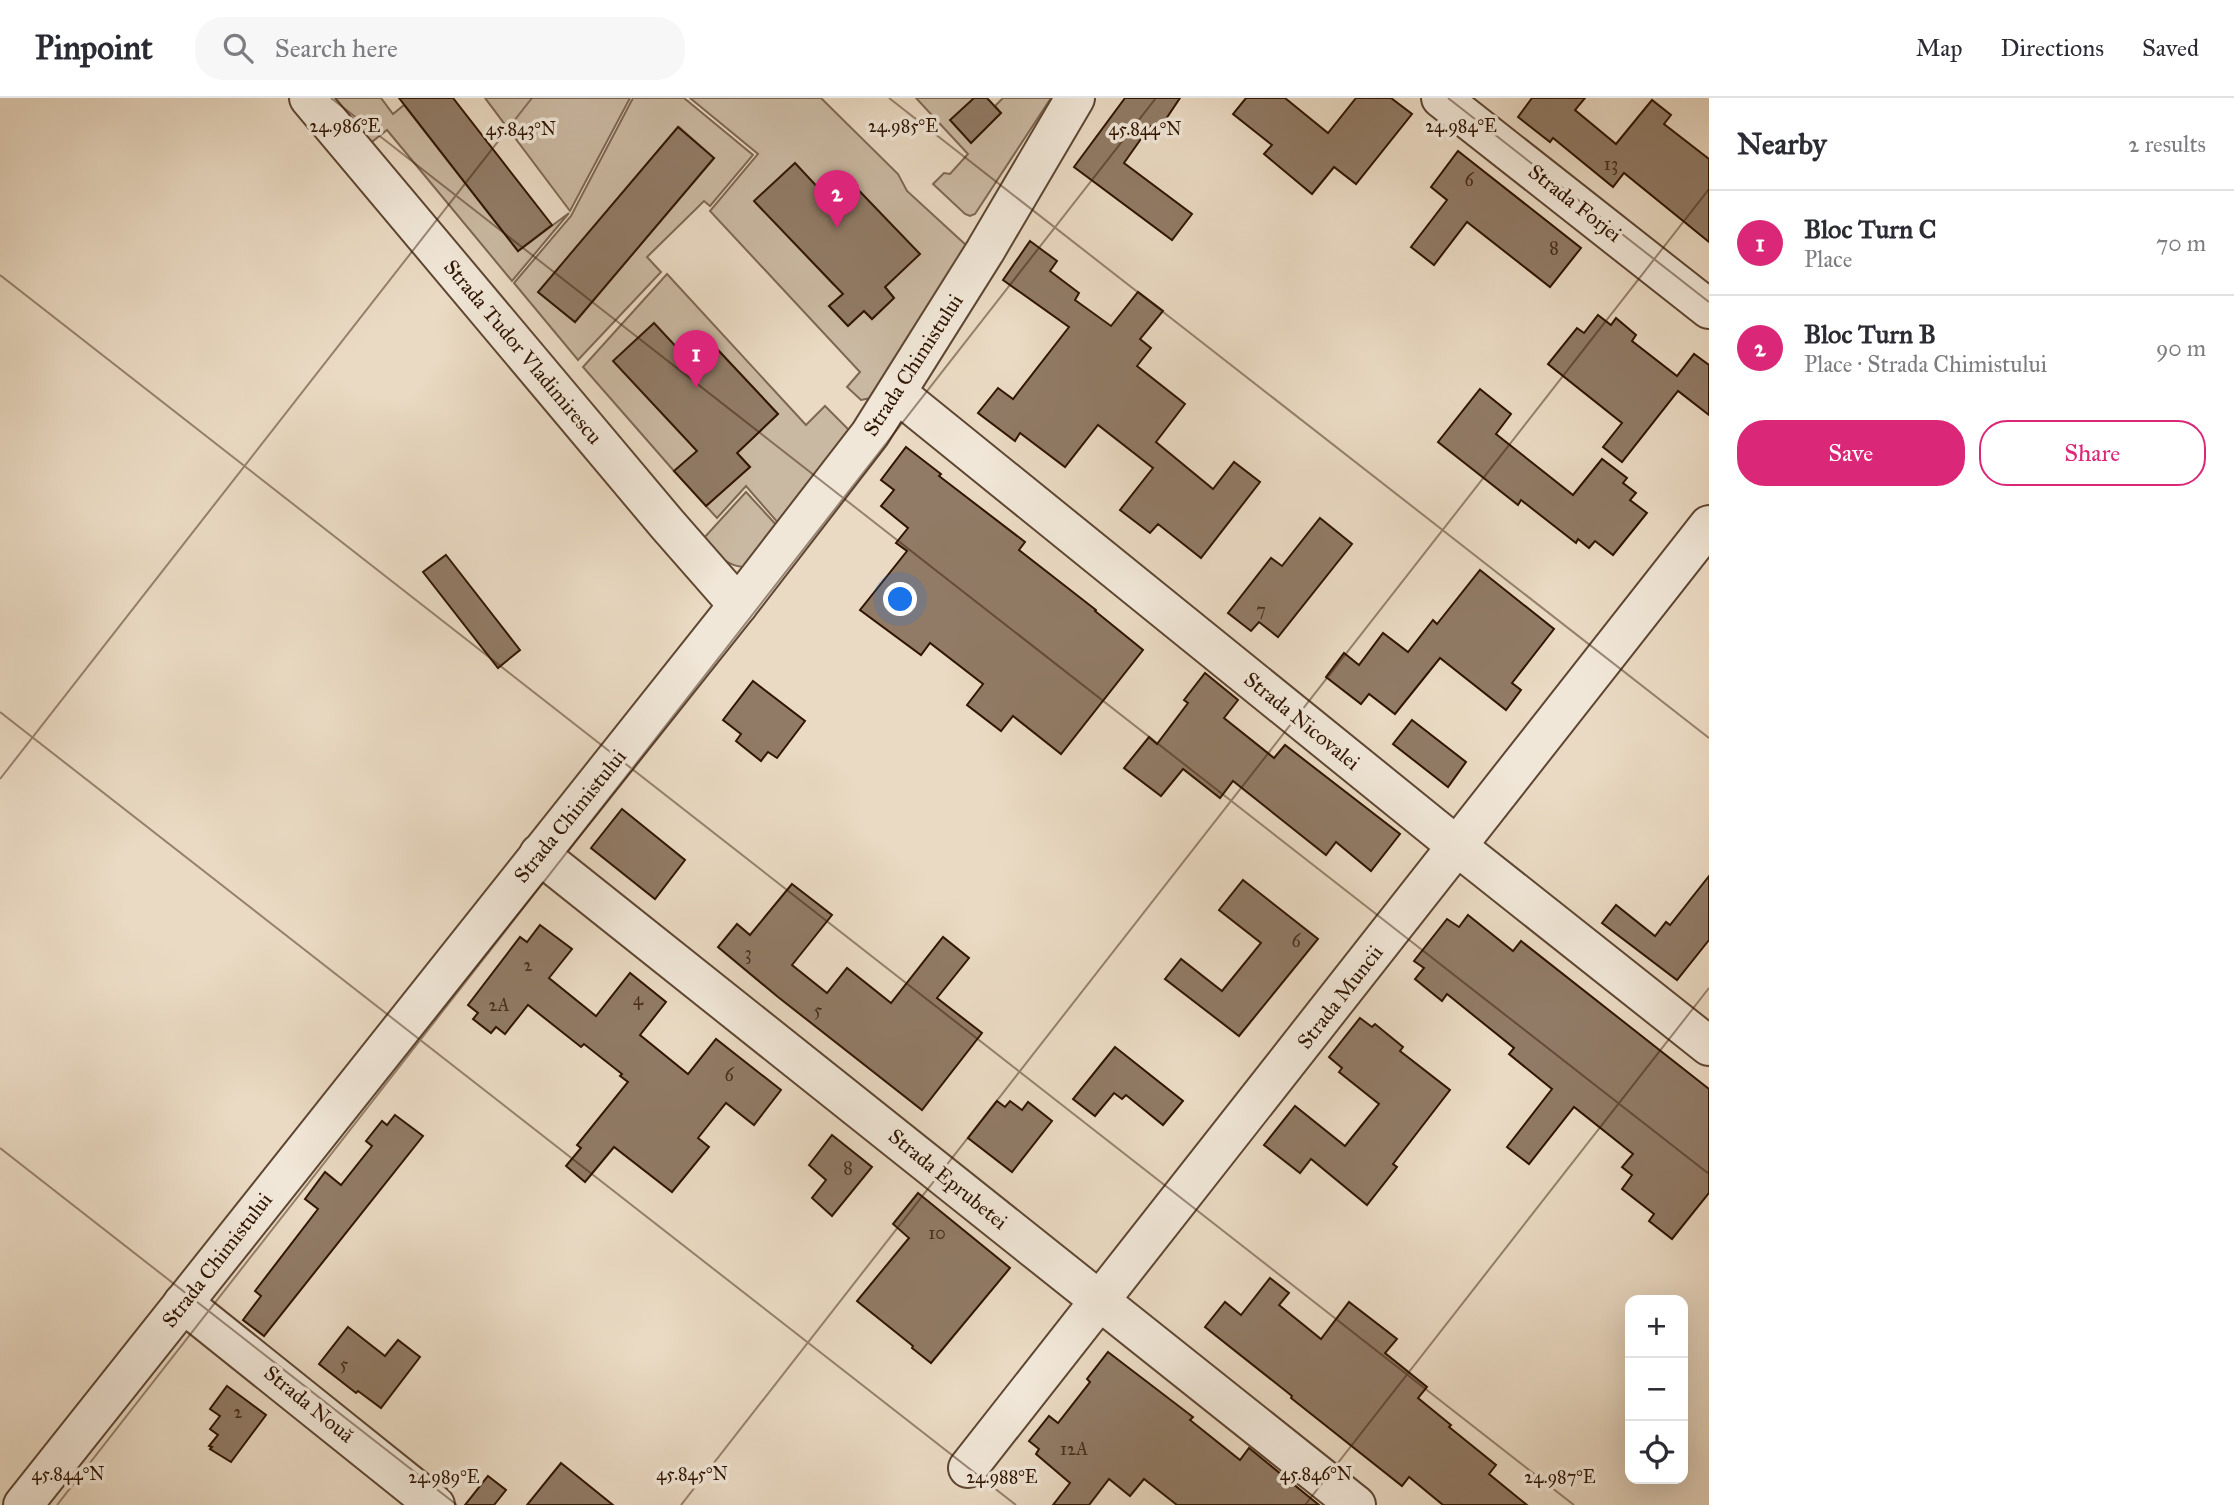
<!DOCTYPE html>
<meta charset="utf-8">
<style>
:root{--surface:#fff;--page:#f7f7f7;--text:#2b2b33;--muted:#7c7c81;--line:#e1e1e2;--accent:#db2777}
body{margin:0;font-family:"IM FELL Great Primer",serif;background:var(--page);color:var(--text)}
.controls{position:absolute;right:21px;bottom:21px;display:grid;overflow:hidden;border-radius:14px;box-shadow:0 7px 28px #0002}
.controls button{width:63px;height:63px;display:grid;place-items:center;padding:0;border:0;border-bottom:2px solid var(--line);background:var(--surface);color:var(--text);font:35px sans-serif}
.you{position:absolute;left:901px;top:502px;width:24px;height:24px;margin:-18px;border:5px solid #fff;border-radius:50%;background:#1a73e8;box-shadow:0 0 0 10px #1a73e833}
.badge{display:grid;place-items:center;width:46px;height:46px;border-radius:50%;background:var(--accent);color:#fff;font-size:23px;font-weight:700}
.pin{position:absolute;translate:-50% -58px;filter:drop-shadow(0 2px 4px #0008)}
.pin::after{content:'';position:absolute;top:37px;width:24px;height:21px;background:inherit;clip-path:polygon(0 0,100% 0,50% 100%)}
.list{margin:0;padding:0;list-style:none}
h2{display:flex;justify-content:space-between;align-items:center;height:91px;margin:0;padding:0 28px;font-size:30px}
h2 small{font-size:23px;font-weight:400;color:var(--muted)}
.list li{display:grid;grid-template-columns:46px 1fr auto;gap:21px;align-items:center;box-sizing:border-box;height:105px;padding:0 28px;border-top:2px solid var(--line)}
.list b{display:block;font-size:26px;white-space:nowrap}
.list p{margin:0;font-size:23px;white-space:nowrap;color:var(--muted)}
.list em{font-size:23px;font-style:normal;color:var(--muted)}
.actions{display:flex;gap:14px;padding:21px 28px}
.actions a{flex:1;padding:16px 0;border:2px solid var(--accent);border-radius:28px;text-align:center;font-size:24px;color:var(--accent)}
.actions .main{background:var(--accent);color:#fff}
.icon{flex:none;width:38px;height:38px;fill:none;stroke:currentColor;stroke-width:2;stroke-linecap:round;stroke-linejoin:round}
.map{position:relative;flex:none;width:1709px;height:1407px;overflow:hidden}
header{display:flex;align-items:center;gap:42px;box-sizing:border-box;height:98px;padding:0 35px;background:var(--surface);border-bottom:2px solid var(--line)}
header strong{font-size:33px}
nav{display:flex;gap:38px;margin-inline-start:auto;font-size:24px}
.search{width:490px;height:63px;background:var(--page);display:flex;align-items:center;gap:18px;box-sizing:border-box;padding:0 24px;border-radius:28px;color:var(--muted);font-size:26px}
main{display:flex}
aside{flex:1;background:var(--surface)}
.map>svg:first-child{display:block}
.grass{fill:#cab9a2;stroke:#7d6752;stroke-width:2;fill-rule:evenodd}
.building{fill:#917b66;stroke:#301501;stroke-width:2}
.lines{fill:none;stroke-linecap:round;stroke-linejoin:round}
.minor-casing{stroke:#5e4632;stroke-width:42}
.minor{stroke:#f1e7d8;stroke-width:38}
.ticks{fill:none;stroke:#301501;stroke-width:2;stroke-opacity:0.45}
.labels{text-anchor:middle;stroke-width:7;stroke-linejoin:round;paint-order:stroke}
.number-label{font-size:18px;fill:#482e1a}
.street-label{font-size:21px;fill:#301501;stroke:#f1e7d8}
.ticks-label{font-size:18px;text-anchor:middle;fill:#301501;stroke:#f1e7d8;stroke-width:7;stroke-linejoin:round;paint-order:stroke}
</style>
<header>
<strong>Pinpoint</strong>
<div class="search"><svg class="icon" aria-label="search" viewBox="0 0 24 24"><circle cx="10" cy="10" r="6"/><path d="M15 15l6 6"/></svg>Search here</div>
<nav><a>Map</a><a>Directions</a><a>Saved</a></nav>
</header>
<main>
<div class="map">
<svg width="1709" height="1407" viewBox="0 0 1709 1407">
<rect width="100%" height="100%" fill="#eadac3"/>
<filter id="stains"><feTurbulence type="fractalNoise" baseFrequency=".00286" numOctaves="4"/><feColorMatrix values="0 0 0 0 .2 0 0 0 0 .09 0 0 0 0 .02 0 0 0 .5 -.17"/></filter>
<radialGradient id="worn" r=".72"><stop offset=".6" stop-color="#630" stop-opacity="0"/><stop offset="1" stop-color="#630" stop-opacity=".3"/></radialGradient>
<g class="grass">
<path d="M331,0H381L393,16L404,7L518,153L569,115L512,183L387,32L368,47Z"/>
<path d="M485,0H630L570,113Z"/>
<path d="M633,0H684L753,57L710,108L704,103L647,159L661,174L578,262L514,185L571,118ZM679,29L714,60L575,224L539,194Z"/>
<path d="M690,0H821L898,76L907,93L967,148L871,300L861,302L847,289L860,274L710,113L758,56ZM795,66L822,94L842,75L919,156L885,189L894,200L872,221L864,213L848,227L829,208L845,194L834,187L755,104Z"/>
<path d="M916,0H974L972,44L1001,15L995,8L1003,0H1051L975,116L970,118L965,116L933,86L944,75L950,76L968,56Z"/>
<path d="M667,176L806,327L825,308L850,333L779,426L746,388L717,420L706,408L750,369L737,355L778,316L702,235L681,254L711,342L674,373L583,269Z"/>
<path d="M746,394L780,431L744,469C725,468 716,454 703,441Z"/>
</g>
<g class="building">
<path d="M399,0H453L552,127L518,153Z"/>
<path d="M974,0H987L1001,15L971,45L950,22Z"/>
<path d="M1125,0H1180L1158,33L1150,28L1124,65L1192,116L1172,142L1074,69Z"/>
<path d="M1246,0H1285L1328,35L1356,0H1391L1412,16L1356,86L1334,69L1312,96L1264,56L1272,47L1233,16Z"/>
<path d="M1532,0H1585L1575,12L1616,46L1652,2L1671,17L1664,26L1709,61V144L1624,75L1613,89L1553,40L1550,44L1518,19Z"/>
<path d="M678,29L714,60L575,224L538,194Z"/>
<path d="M1458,53L1581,150L1550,189L1467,124L1434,167L1411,149L1447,102L1431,89Z"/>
<path d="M795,65L822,94L842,75L920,156L885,189L894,200L872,221L864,213L848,228L829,208L843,196L754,103Z"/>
<path d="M1030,143L1057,163L1050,173L1079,195L1075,202L1111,228L1138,194L1163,213L1140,241L1151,250L1137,268L1185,306L1156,344L1213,391L1234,364L1260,384L1201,460L1158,426L1150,435L1120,412L1153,370L1098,327L1065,369L1020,335L1015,343L978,315L998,290L1013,301L1069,229L1003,182Z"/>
<path d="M1598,217L1611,227L1616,220L1636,237L1632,243L1677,278L1694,256L1709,267V317L1678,293L1622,364L1603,349L1622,325L1548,266L1577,230L1584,235Z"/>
<path d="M654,225L681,254L702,235L778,316L737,355L750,369L706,408L674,373L697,353L613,263Z"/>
<path d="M1480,291L1511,316L1496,336L1573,397L1602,361L1627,380L1623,385L1636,395L1630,402L1647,415L1613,457L1595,443L1589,450L1578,441L1576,445L1521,402L1518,407L1438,344Z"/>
<path d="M906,349L941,376L939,378L1025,444L1019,452L1096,512L1095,513L1143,552L1061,656L1013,618L1001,633L967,607L983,586L930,545L921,557L860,512L907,453L896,445L908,430L881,408L894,392L881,382Z"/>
<path d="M1320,420L1352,446L1278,539L1259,524L1251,533L1228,515L1271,460L1282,468Z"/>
<path d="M446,457L520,552L498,570L423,474Z"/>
<path d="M1480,472L1554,531L1512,585L1521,592L1506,612L1440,560L1395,616L1369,596L1361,606L1326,579L1344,555L1359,567L1383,535L1408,554L1433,522L1437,526Z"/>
<path d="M1205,575L1238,602L1224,620L1274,660L1285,647L1400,736L1371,773L1336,744L1326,757L1233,683L1220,700L1183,671L1161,698L1124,670L1149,639L1157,646L1188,605L1184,602Z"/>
<path d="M753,583L805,623L777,660L768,654L761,663L736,643L741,636L723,622Z"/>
<path d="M1412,622L1466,664L1448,689L1393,646Z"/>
<path d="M622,711L685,762L655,801L591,750Z"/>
<path d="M1709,778V842L1677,882L1602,825L1616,807L1655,838L1666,824L1670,827Z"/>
<path d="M1243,782L1318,841L1239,938L1165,881L1181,861L1222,893L1261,845L1219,812Z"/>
<path d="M792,786L832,817L792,867L827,895L847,870L891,905L943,839L969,860L937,900L982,935L922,1012L778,899L718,849L737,826L750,837Z"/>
<path d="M1468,817L1513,853L1521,843L1709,991V1095L1672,1141L1649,1123L1654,1116L1622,1091L1632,1077L1622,1069L1633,1056L1574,1009L1529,1066L1507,1049L1552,991L1509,956L1514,950L1447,896L1442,903L1415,881L1424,870L1414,863L1447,821L1459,829Z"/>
<path d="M540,827L572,851L549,880L596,918L630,875L666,904L640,937L688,976L716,941L781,992L754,1027L726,1005L698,1040L709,1049L672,1094L614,1049L585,1084L566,1068L581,1050L577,1047L628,984L620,978L622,976L584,946L581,949L528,907L505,936L496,929L491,935L473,921L478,915L468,907L520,839L527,844Z"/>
<path d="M1360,920L1372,929L1375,926L1403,949L1400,953L1450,992L1393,1066L1397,1069L1367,1107L1311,1061L1300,1075L1264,1047L1295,1008L1345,1048L1379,1006L1339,974L1342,970L1329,959Z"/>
<path d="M1115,949L1183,1003L1163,1027L1126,997L1122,1001L1114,995L1095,1018L1073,1001Z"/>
<path d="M997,1003L1005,1009L1010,1003L1022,1012L1028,1004L1052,1023L1012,1074L968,1040Z"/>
<path d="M395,1017L423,1038L264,1238L243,1222L261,1198L255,1193L318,1111L305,1101L325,1074L341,1087L372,1048L366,1043L382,1023L387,1027Z"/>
<path d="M832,1037L872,1069L832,1118L812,1100L826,1082L809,1067Z"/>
<path d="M918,1095L1010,1170L931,1265L912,1250L913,1248L857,1203L909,1140L893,1126Z"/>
<path d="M1270,1180L1289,1195L1279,1207L1321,1241L1349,1204L1397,1241L1385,1255L1427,1289L1418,1300L1451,1327L1449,1329L1496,1367L1489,1376L1527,1407H1443L1409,1379L1402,1388L1291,1300L1292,1298L1205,1229L1225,1204L1241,1217Z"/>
<path d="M348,1229L385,1258L398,1242L420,1259L381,1310L358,1293L356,1295L319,1266Z"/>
<path d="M1108,1254L1193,1319L1190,1322L1240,1362L1249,1350L1319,1407H1177L1144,1381L1130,1398L1109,1381L1089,1407H1053L1070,1385L1036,1356L1039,1351L1029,1343L1049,1318L1058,1325L1090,1284L1087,1281Z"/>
<path d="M227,1288L266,1317L231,1364L210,1351L212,1349L209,1348L218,1337L210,1331L220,1318L210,1311Z"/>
<path d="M561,1365L613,1407H527Z"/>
<path d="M488,1378L506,1392L494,1407H465Z"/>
</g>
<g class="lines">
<g class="minor-casing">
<g id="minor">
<path d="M309,0L667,426L738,507"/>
<path d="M1441,0L1709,211"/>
<path d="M897,295L1458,749L1709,948"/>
<path d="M539,756L1356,1407"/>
<path d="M183,1205L435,1407"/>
<path d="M968,1370L1709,427"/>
<path d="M23,1407L738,507L870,336L985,153L1075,0"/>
</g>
</g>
<use href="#minor" class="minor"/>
</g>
<path class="ticks" d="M331,0L1709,1076M889,0L1709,640M1448,0L1709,204M0,177L1574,1407M0,614L1016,1407M0,681L532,0M0,1050L457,1407M57,1407L1156,0M681,1407L1709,91M1305,1407L1709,890"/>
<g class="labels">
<g class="number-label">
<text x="1611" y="72">13</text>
<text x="1469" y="88">6</text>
<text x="1554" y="156">8</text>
<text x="1261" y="518">7</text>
<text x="1296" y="849">6</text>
<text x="748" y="861">3</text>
<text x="528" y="873">2</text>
<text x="638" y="907">4</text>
<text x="499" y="913">2A</text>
<text x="818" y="918">5</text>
<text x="729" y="983">6</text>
<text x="848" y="1076">8</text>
<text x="937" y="1141">10</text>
<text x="344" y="1272">5</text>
<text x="238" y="1320">2</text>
<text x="1074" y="1357">12A</text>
</g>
<g class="street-label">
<text transform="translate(1575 105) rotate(38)" y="7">Strada Forjei</text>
<text transform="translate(523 254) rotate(50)" y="7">Strada Tudor Vladimirescu</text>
<text transform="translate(913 267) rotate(-57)" y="7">Strada Chimistului</text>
<text transform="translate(1302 623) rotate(39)" y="7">Strada Nicovalei</text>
<text transform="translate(570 718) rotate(-51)" y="7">Strada Chimistului</text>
<text transform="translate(1340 899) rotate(-52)" y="7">Strada Muncii</text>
<text transform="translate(948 1081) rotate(39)" y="7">Strada Eprubetei</text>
<text transform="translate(217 1162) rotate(-52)" y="7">Strada Chimistului</text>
<text transform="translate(309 1306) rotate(39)" y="7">Strada Nouă</text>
</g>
</g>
<g class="ticks-label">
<text x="345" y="34">24.986°E</text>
<text x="903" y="34">24.985°E</text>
<text x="1461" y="34">24.984°E</text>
<text x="521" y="37">45.843°N</text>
<text x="1145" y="37">45.844°N</text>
<text x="68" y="1382">45.844°N</text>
<text x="692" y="1382">45.845°N</text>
<text x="1316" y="1382">45.846°N</text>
<text x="444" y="1385">24.989°E</text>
<text x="1002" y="1385">24.988°E</text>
<text x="1560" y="1385">24.987°E</text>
</g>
<rect width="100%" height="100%" filter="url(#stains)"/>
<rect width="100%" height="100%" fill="url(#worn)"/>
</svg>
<div class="controls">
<button>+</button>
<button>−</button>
<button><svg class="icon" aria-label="locate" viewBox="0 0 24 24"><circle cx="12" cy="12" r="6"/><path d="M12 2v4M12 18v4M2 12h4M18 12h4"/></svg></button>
</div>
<div class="you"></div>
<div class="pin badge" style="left:696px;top:290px">1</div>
<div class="pin badge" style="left:837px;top:130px">2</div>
</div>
<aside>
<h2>Nearby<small>2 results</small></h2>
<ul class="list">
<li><span class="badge">1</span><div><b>Bloc Turn C</b><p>Place</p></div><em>70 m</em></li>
<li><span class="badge">2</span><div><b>Bloc Turn B</b><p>Place · Strada Chimistului</p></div><em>90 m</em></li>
</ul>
<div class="actions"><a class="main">Save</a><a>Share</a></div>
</aside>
</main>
